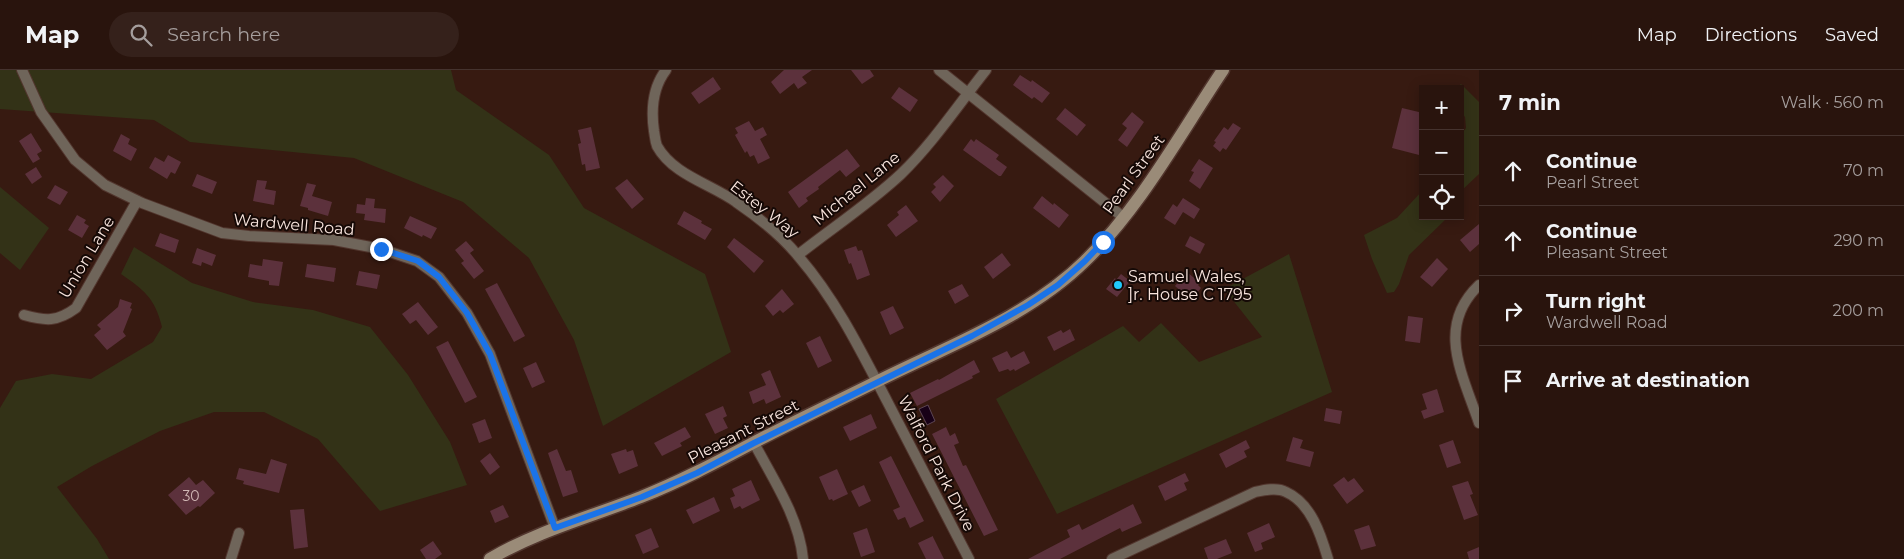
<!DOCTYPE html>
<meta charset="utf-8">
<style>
:root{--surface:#29140d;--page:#35211b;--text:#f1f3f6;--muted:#a59e9d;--line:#45332e}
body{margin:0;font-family:Montserrat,sans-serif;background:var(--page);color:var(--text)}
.controls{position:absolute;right:15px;top:15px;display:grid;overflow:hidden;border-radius:0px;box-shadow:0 2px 12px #0003}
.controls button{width:45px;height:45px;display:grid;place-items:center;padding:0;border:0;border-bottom:1px solid var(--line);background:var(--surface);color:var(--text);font:25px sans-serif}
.stop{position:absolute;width:15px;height:15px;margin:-11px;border:4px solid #1a73e8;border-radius:50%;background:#fff}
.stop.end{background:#1a73e8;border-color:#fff;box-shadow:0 1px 5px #0008}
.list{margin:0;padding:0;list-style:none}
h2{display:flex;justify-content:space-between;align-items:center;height:65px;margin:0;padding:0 20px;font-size:21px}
h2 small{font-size:16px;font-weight:400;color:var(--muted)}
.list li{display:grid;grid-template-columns:32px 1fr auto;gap:15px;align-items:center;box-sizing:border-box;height:70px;padding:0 20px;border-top:1px solid var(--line)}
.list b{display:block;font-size:19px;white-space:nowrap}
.list p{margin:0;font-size:16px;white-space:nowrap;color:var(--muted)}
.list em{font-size:16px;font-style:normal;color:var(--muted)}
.icon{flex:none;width:28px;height:28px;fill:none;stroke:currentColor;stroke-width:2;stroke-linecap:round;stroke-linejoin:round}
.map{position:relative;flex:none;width:1479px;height:489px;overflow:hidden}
header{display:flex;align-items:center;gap:30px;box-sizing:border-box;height:70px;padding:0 25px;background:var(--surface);border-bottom:1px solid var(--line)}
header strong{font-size:24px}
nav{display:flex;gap:28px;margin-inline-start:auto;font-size:18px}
.search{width:350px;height:45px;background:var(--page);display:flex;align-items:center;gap:12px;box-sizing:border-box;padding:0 18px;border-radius:28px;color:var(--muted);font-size:19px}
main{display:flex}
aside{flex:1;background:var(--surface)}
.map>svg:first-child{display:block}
.green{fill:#333217}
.water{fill:#180117;stroke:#5c4553}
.building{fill:#5c313c}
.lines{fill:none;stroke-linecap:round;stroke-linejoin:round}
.minor-casing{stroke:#52362e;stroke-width:12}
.secondary-casing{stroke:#52362e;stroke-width:15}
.minor{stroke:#6f655a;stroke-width:10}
.secondary{stroke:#9a8b78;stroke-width:12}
.route{stroke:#1a73e8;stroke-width:6}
.poi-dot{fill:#21c9fd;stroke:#150906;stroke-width:2}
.labels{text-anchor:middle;stroke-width:4;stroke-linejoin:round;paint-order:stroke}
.number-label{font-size:14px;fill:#d2b8b6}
.street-label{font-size:16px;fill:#f9e5de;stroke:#150906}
.poi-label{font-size:16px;fill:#f9e5de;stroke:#150906;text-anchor:start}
</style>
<header>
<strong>Map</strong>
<div class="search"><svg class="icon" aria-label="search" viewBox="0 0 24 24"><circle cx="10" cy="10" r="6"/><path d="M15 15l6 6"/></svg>Search here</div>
<nav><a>Map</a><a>Directions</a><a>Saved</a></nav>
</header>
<main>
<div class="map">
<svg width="1479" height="489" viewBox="0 0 1479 489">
<rect width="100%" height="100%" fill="#371a11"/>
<g class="green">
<path d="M0,0H451L456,20L549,85L584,138L705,204L731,282L603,356L574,270L529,188L463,132L354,88L190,72L154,50L0,39Z"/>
<path d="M1461,14L1479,32V104L1460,122V66L1466,58L1465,47L1460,41V19H1455Z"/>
<path d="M0,117L49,158L20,200L0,183Z"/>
<path d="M1423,120V146L1448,147L1409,185L1399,214L1394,222L1387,223L1372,189L1364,165L1397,148Z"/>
<path d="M134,177L192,213L253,232L313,240L370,257L408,305L450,372L467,415L380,441L318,369L264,342H214L160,361L92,396L57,417L97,469L109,489H0V338L16,311L52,304L91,309L153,272L162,257C155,228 144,220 121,204Z"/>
<path d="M1289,184L1332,322L1057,444L996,329L1123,256L1139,272L1161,253L1199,292L1262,267L1224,219Z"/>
</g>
<path class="water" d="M928,335L935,351L927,355L919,339Z"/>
<g class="building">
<path d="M784,0H812L802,7L807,13L798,19L794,13L780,24L771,12Z"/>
<path d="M851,0H870L874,6L862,14Z"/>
<path d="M1020,5L1031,12L1032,10L1050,23L1042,33L1034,27L1032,29L1013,15Z"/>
<path d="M713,7L721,19L699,34L691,23Z"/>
<path d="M899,17L918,30L910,42L891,28Z"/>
<path d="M1065,38L1086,55L1077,66L1056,49Z"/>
<path d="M1402,38L1423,43V86L1392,78Z"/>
<path d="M1132,42L1144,52L1127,77L1118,70L1127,58L1122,54Z"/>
<path d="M749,51L755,61L763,57L767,65L760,69L770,88L758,94L754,85L750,87L747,81L745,83L735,65L738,63L735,58Z"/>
<path d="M1233,53L1241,58L1226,80L1223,78L1220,82L1213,76L1216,72L1214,71L1224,57L1228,60Z"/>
<path d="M591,57L600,98L586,101L585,94L582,95L578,74L581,73L578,60Z"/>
<path d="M31,63L42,81L37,84L40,89L33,93L19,71Z"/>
<path d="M121,64L130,69L128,74L137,79L131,91L113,81Z"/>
<path d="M971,69L974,72L976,69L999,85L996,89L1007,97L1001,106H999L963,80Z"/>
<path d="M847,79L860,96L846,107L840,100L818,117L819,119L806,128L808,131L799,138L788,122Z"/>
<path d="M168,85L181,92L175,104L171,102L167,109L149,98L155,87L164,92Z"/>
<path d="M1199,89L1213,98L1200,119L1189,111L1194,102L1191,101Z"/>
<path d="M36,97L42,107L32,114L25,104Z"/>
<path d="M197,104L217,112L212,124L192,116Z"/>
<path d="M943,105L954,116L940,132L931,122L936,117L933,114Z"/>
<path d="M627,109L644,129L632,139L615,118Z"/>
<path d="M257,110L267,111L265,119L276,121L274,135L253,131Z"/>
<path d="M307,113L316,115L312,126L332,132L328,146L308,140V138L300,136Z"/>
<path d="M55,115L68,122L60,135L47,128Z"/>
<path d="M1042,126L1053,135L1054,133L1069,145L1059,158L1033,138Z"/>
<path d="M366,128L375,129L374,138L386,139L385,153L364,150L365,144L356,143L357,134L365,135Z"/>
<path d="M1183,128L1200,139L1194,149L1183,142L1175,155L1164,148L1173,134L1177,137Z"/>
<path d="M906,135L918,151L896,167L887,155L899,145L897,142Z"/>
<path d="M684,141L702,151L701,153L712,159L705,170L677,154Z"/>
<path d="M77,145L86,150L84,153L89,156L82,168L68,160Z"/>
<path d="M410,146L437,158L431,169L423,165L422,167L404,158Z"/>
<path d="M1479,154V174L1470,182L1460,170Z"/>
<path d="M160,163L179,170L175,183L155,176Z"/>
<path d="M1190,166L1205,174L1200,184L1185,176Z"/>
<path d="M734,168L764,191L754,203L727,177Z"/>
<path d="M466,171L474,180L470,183L484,201L474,209L461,193L464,191L455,180Z"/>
<path d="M856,176L858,181L862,180L870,205L857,210L851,193L849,194L844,180Z"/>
<path d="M197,178L216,185L212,196L202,192L201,196L192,193Z"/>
<path d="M1002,183L1011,195L993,209L984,197Z"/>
<path d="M1437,188L1448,199L1432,217L1420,207Z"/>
<path d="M263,189L283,192L279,216L269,215V211L248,207L250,194L262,196Z"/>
<path d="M307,194L336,198L334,212L305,207Z"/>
<path d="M359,201L380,205L377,219L356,215Z"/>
<path d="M1187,202L1200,213L1198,215L1201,218L1194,227L1191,224L1188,227L1175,216Z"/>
<path d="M1121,204L1130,211L1117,227L1106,219L1115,208L1116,210Z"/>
<path d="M497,213L525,266L514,272L485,219Z"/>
<path d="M962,214L969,226L955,234L948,221Z"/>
<path d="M782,219L794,234L783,243L780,240L773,246L765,236Z"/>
<path d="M120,229L132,233L130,238L132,239L123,262L126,266L107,280L94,265L101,259L97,255L118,237Z"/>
<path d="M418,232L438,257L428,265L416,250L410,254L402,244Z"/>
<path d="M893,236L904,258L890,265L880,242Z"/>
<path d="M1408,246L1423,248L1420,273L1405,271Z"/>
<path d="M1070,259L1075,270L1054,281L1047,267L1061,260L1063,263Z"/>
<path d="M820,266L832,291L818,298L806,273Z"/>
<path d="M448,271L477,327L465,333L436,277Z"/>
<path d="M1007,281L1011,288L1024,281L1030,293L1015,301L1014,299L1010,301L1008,299L999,302L992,288Z"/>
<path d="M974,290L980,302L972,306L973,308L917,336L910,323L938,309L939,310Z"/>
<path d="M536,292L545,312L532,318L523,298Z"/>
<path d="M770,300L781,327L766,334L764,329L753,334L749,322L766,315L761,304Z"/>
<path d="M1437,319L1444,342L1424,349L1421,341L1427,339L1422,324Z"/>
<path d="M723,336L727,346L723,348L728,358L715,364L705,344Z"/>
<path d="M1326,338L1342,341L1340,354L1324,351Z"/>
<path d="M871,344L877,358L850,371L843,357Z"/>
<path d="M485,349L492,368L479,373L472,354Z"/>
<path d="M685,357L691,367L680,373L682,376L662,386L654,373Z"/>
<path d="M946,357L950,366L955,363L959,373L954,375L963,396L966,395L998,460L984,466L932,364Z"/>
<path d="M1293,367L1303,370L1300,378L1314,382L1310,397L1286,391Z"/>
<path d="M1246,370L1250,378L1244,381L1247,387L1226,398L1219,384Z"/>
<path d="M1453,370L1461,393L1447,398L1439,375Z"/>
<path d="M557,379L566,401L571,400L578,422L563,427L548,383Z"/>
<path d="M626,379L627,382L633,380L638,396L619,404L611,384Z"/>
<path d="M490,383L500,397L490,405L480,391Z"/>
<path d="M891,386L924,451L910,458L905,447L898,450L893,440L900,437L879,392Z"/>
<path d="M271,389L287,394L279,423L243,414L244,411L236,409L239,398L266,404Z"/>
<path d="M837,399L848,424L833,431L832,429L829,430L819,407Z"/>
<path d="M1185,403L1189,411L1184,413L1187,420L1165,431L1158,416Z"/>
<path d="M189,407L196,415L203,410L215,423L200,437L198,436L186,445L168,425Z"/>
<path d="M1344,407L1348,412L1354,408L1364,421L1347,434L1333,415Z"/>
<path d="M751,410L760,430L742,439L740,436L734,439L730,428L735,426L732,419Z"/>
<path d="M1468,411L1473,424L1470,425L1478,445L1464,450L1452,416Z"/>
<path d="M864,415L871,431L859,437L851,421Z"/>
<path d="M714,427L720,441L693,454L686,440Z"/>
<path d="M1133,434L1142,453L1122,462L1120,458L1060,489H1028L1070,467L1067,460L1079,454L1082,460Z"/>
<path d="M503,435L509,447L495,453L490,441Z"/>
<path d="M304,439L308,477L294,479L290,440Z"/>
<path d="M1269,453L1275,467L1261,473L1263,479L1255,482L1247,463Z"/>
<path d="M1369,455L1376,476L1361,480L1354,460Z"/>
<path d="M651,458L659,477L643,484L635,465Z"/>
<path d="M867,458L875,482L861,487L853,463Z"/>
<path d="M933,466V467L944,489H926L918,473Z"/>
<path d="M1226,469L1232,483L1217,489H1208L1204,478Z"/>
<path d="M433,471L442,484L435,489H426L420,480Z"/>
<path d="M1479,477V489H1469L1467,482Z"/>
</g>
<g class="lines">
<g class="minor-casing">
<g id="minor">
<path d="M22,0L41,42L75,90L105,115L142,133L222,163L249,166L334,170L381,179L417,191L439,207L467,243L490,284L555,458"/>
<path d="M666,0C653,17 651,40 654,61C655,66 655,71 657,76C673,105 711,114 736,132C758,147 782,166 799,187C836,230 861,281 887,331C915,384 942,437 969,489"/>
<path d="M939,0L1123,147"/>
<path d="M798,185C832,158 869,134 901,104C933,73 958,35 986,0"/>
<path d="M1479,215C1435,257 1463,305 1479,353"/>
<path d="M24,245C46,251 57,252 76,238L137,131"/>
<path d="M754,373C773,409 799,447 803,489"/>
<path d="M231,489L239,463"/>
<path d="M1112,489L1255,422C1264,420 1277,417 1286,422C1311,433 1321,465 1328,489"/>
</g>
</g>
<g class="secondary-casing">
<path id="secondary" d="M490,489C537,461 590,447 641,427C679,412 715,393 751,374C793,352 836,332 878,311C948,276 1028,247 1085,191C1140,138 1180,64 1223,0"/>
</g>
<use href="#minor" class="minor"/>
<use href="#secondary" class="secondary"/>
</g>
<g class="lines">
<path class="route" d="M381,179L418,191L439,207L467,243L490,284L555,458L642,427L697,403L754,373L972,266L1028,235L1058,215L1085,191L1103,172"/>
</g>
<circle class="poi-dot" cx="1118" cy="215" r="5"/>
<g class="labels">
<g class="number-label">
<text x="191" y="431">30</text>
</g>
<g class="street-label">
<text transform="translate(1133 104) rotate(-54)" y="6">Pearl Street</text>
<text transform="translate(856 118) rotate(-39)" y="6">Michael Lane</text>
<text transform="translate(765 139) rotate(38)" y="6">Estey Way</text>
<text transform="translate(294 154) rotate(5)" y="6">Wardwell Road</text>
<text transform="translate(86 187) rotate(-59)" y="6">Union Lane</text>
<text transform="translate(743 361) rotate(-27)" y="6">Pleasant Street</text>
<text transform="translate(937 393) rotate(63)" y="6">Walford Park Drive</text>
</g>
<g class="poi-label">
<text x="1128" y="212">Samuel Wales,<tspan x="1128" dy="18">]r. House C 1795</tspan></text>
</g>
</g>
</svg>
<div class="controls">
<button>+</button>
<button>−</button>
<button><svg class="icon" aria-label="locate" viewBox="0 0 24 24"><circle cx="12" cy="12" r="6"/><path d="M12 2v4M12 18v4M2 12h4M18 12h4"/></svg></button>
</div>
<div class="stop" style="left:1103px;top:172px"></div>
<div class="stop end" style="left:381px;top:179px"></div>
</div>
<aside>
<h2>7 min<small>Walk · 560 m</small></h2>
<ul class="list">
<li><svg class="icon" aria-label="ahead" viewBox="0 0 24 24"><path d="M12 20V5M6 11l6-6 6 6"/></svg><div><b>Continue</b><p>Pearl Street</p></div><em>70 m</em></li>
<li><svg class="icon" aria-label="ahead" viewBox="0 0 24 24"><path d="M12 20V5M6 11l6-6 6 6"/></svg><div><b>Continue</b><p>Pleasant Street</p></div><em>290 m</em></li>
<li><svg class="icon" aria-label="right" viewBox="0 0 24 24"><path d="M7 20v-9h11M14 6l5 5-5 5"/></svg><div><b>Turn right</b><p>Wardwell Road</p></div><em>200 m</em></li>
<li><svg class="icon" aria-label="arrive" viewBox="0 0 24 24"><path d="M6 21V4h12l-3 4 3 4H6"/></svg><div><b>Arrive at destination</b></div></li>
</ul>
</aside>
</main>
